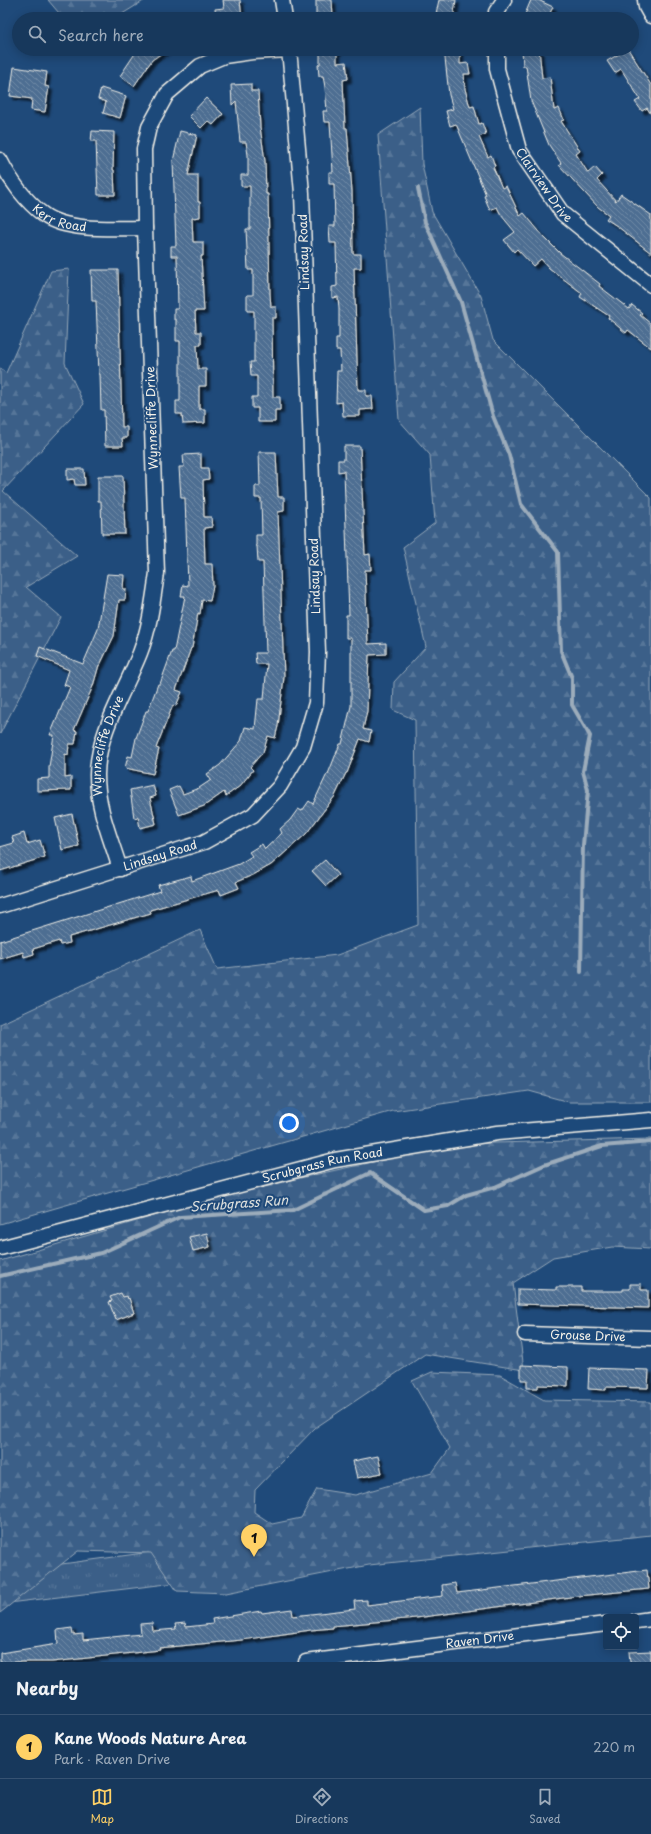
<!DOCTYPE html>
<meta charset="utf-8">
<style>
:root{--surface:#17385c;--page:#203f62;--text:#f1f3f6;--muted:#9eacbb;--line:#365272;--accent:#ffd166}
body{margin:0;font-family:"Playpen Sans",sans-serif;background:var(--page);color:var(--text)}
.controls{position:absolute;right:12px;bottom:12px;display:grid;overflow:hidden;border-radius:4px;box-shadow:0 2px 10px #0003}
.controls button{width:36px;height:36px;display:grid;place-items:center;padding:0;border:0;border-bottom:1px solid var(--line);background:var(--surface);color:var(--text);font:20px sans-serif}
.you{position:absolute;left:289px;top:1123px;width:14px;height:14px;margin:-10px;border:3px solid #fff;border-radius:50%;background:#1a73e8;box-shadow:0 0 0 6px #1a73e833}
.badge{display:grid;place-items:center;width:26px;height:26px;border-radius:50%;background:var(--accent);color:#111;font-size:13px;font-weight:700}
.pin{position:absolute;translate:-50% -33px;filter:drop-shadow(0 1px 2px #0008)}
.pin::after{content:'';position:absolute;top:21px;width:14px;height:12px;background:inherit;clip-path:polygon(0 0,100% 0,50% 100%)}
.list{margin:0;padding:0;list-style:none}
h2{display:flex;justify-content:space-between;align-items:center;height:52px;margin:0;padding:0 16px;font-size:17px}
h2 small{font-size:13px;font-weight:400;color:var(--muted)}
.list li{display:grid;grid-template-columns:26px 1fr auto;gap:12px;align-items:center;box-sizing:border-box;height:64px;padding:0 16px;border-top:1px solid var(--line)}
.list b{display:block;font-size:15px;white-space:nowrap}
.list p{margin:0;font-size:13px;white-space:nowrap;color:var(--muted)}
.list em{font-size:13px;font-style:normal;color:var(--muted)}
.icon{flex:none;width:22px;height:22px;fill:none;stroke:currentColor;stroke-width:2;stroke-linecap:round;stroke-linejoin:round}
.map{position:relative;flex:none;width:651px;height:1662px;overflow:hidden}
.search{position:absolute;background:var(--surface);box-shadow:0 2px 10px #0003;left:12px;right:12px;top:12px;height:44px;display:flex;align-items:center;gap:10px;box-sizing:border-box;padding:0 14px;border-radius:22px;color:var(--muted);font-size:15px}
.sheet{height:116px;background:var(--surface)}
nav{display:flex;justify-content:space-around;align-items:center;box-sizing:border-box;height:56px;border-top:1px solid var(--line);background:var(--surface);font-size:11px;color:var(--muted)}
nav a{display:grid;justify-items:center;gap:2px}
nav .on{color:var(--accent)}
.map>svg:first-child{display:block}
.grass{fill:url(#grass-tufts);stroke:#97a8b8}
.forest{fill:url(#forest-firs);stroke:#97a8b8}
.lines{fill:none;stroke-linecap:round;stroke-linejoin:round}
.stream{stroke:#9cacbb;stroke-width:4}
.building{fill:url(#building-back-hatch);stroke:#f4f1e8;filter:url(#shadow)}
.minor-casing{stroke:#f4f1e8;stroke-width:17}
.minor{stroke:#1f4a7a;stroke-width:14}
.labels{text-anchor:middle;stroke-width:4;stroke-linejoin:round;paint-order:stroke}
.street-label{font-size:12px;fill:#f4f1e8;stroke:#1f4a7a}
.water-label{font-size:13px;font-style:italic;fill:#dee0dd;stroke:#1f4a7a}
</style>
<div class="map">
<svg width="651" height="1662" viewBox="0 0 651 1662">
<defs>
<pattern id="grass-tufts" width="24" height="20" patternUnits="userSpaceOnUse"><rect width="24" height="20" fill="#3a5f88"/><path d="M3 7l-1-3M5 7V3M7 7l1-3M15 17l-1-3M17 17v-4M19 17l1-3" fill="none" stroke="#577699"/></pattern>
<pattern id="forest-firs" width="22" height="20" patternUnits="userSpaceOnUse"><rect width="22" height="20" fill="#3a5f88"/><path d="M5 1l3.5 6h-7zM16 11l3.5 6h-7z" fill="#577699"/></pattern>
<pattern id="building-back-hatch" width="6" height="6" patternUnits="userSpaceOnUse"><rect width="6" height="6" fill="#4d6e92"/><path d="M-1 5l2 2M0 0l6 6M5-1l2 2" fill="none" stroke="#708aa6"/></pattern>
<filter id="shadow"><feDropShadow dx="3.5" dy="3.5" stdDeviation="1" flood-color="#0009"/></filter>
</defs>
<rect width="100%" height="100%" fill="#1f4a7a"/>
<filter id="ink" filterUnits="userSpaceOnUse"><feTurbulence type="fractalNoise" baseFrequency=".025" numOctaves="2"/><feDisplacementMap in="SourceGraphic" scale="8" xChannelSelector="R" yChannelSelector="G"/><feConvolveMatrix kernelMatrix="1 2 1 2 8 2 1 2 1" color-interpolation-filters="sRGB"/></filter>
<g filter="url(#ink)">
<path class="grass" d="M502,1505L501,1544L0,1604V1578L17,1570Z"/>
<g class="forest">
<path d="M48,0H145L114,19H64Z"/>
<path d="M420,107L422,164L432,212L481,296L493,340L651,498V1102H569L529,1091L393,1111L0,1224V1024L200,930L217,969L337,955L418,925L415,720L393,710L394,682L426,647L403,547L435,523L430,455L399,420L378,135Z"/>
<path d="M69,269L65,363L84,404L3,491L77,556L26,587L61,617L0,734V368L6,373L51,271Z"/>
<path d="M651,1139V1249L612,1247L553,1257L513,1283L524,1370L425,1354L315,1428L255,1490L254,1512L272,1524L301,1518L317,1489L355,1495L432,1473L450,1448L412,1381L432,1372L500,1375L544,1400L651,1402V1535L369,1565L226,1593L177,1591L151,1553L78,1551L0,1613V1261L236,1192L455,1144Z"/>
</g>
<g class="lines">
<g class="stream">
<path d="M418,188L425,222L461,302L493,416L509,455L521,504L558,552L561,651L572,678V705L590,736L583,771L588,790L583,845L581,972"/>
<path d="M0,1276L101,1253L180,1217L293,1210L370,1173L424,1210L448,1206L466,1195L495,1187L544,1165L602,1146L651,1142"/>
</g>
</g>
<g class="building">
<path d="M223,0H240L242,19H216L215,9L224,8Z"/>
<path d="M316,0H332L333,18H316Z"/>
<path d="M439,0H456L453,19L435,18Z"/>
<path d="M531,0H538L553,7L547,19H523Z"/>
<path d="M138,49H168L152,60L134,86L120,76Z"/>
<path d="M320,49H337V63L346,62L348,79L343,80L345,128H347L352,191L353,254H361V268H354L358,390H366V396H372L373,409L360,410V416H343L342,402L336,403L337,371H341L340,350H336V338H339V309L338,297L332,298V287L337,286L336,243H330L329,226H335L334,184H329V172H333L330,122H324L323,111H327L325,87L323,76H319L318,65L320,64Z"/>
<path d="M444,49H460V64L468,63L470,74H464L465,89L470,107L474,106L479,124L482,123L486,134L479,137L488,157L491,155L495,166L493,167L502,188L506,186L520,216L524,213L543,236L560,253L600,284L599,286L629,309L632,305L642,313L640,315L651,324V348L628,330L626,333L608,318L609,316L580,297L582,293L549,268L541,259L533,266L517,249L514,252L504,240L515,232L501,215L497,207L490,210L484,196L486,195L456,124L450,126L446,111L453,109L449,95Z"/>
<path d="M522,49H539L542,78L550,77L554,110L559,108L564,120L561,121L580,151L576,154L588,173L595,167L602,175L597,180L616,201L621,194L651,215V253L617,226L606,219L609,215L598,207L559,165L561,163L549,145L531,101L526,66H523Z"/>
<path d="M628,49L651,85V114L647,108L642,111L635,102L640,99L621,69L615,73L607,61Z"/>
<path d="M14,67L47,72L45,86L49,87L45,112L31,110L32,99L10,96Z"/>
<path d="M251,84V91H258L260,127L265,161L266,194H268L270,294L271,307H276V318H272L273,397H280V410H275V422H258V408H252V397H257V376H251L250,362H254V311H247V295H253V270H248L246,229H250V186H241V175H248V155L246,142H240L236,101L232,105L231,85Z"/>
<path d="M101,88L126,96L120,118L103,113L106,102L98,99Z"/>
<path d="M206,98L223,114L213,125L208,121L201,128L189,116Z"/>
<path d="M92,131L114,132L113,170H114L115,195H98L96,141H91Z"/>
<path d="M180,131L197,135L188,175H198V202H200V217L192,218L193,242H203V256H201L204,311H195L196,332H201V345H197L198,369H206V386H199V409H205V423L183,424L182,414H176V401H180V341H176V320H174V309H178L177,256H171V246H176L173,161Z"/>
<path d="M91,270H118L122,427H127V438H122L123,446H105L104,410H101L100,374H99L96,301H92Z"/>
<path d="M344,446H360L365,555L370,554L371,570H365L368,644L386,643V654L369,655L367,711L363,729L371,731L369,742L360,739L347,773H346L335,796L306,834L271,865L253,875L236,882L239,888L221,895L219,890L150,910L151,913L69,937L70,943L60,945L59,941L33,949L34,954L24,957L23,952L0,959V941L160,891L158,885L191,876L192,881L239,864L252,856L249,852L262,844L265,849L282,833L280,829L290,820L298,809L302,811L309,801L313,804L327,774H328L340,744H342L351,706V638H346V615H349L344,471L338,472V460H344Z"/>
<path d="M259,452H276L278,497H284V511L278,512L284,677L278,726L275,738L268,736L263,752L250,767L253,770L240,786L226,796L224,792L204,806L179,815L169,790L179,786L183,794L199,788L211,780L207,774L220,765L241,741L245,727L255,729L258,699H264L267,664H256L255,653H266L263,562H258L257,546H256V535H262L261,498H255V486H260Z"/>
<path d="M201,454V468H208L209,479L203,480L204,517H211L212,527L204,528L205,564H212L213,586L210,601L202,600L200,614L198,613L192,648H191L176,690L182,692L176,706L173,705L156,748L159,749L153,774L125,768L128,756L132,757L136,738L146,711H148L158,684H160L172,651H174L185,596H181L183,585L188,586L185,498H181L179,467H184L183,455Z"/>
<path d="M67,469H84L85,485H75L74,479L67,480Z"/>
<path d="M98,476H123L125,534H102L101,501H98Z"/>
<path d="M107,574L124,575L123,589H126L125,600H119L114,636L100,665H99L93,686L74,730L77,731L75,744H69L68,755L65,754V778L71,777V790L37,791V779L49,778V767L54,735H50L70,687L64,685L69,670L37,656L40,647L83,664L98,629Z"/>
<path d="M153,785L156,796L150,798L156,824L140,828L138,817L134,818L130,790Z"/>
<path d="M72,814L79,846L62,850L55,818Z"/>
<path d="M24,833L27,844L40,840L45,857L0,871V847L14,843L12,837Z"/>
<path d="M325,860L338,875L326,886L312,871Z"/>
<path d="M207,1233L210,1247L193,1251L189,1237Z"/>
<path d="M630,1284H641V1290H648V1308L518,1304V1289L556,1290V1287H581V1291H623V1289H630Z"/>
<path d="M121,1293L123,1297L127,1296L128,1299L129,1298L134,1313L116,1320L109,1302L112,1301L110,1297Z"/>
<path d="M521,1365L568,1367V1386L538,1385V1388H527V1380H521Z"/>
<path d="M589,1368L649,1370L648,1388L606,1387V1390L588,1389Z"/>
<path d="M378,1456L382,1473L357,1478L353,1461Z"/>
<path d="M647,1570L649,1589L578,1596L416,1618L333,1626V1628L311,1630L242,1640L159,1648L160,1650L52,1662H0V1653L58,1644L57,1630L72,1628L73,1635L83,1634V1640L141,1634L140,1624L152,1623L153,1631L176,1629L175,1624L185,1623L186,1627L213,1624L212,1619L261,1611L262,1613L292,1609L293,1616L355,1609L354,1601L367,1600V1605L443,1596L442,1585L455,1583L457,1593Z"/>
<path d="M651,1651V1662H630L629,1652Z"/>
</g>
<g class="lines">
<g class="minor-casing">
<g id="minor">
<path d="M282,0L285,19"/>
<path d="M645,0L646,7L651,16"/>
<path d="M496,19V12L504,0"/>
<path id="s1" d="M497,49V69L519,150L563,214L651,285"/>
<path id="s2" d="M0,160C10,180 26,202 44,215C67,232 117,228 145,228"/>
<path id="s3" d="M120,869C111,839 97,808 97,775C97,734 125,691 140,653C150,627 153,600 157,573L145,228L144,149L149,127L167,94L200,66L224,56L252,52L289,50"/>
<path id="s4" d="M0,906L204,842L253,815L280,786L303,747L316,703L318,652L302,193L289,49"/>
<path id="s5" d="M0,1248L335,1160L497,1133L651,1120"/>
<path id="s6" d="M525,1334L651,1338"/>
<path d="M636,1621L651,1619"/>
<path id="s7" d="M306,1662L606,1624"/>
</g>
</g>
<use href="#minor" class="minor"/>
</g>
</g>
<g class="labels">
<g class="street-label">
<text dy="4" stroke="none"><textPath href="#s1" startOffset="147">Clairview Drive</textPath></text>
<text dy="4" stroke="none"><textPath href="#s2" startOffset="87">Kerr Road</textPath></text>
<text transform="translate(304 252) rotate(-92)" y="4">Lindsay Road</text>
<text transform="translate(152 418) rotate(-92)" y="4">Wynnecliffe Drive</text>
<text transform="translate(315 576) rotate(-92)" y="4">Lindsay Road</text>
<text dy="4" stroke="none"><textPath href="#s3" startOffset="128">Wynnecliffe Drive</textPath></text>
<text dy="4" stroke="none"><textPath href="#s4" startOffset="168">Lindsay Road</textPath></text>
<text dy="4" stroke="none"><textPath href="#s5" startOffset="333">Scrubgrass Run Road</textPath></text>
<text dy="4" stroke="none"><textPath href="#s6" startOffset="63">Grouse Drive</textPath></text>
<text dy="4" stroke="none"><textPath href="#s7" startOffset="175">Raven Drive</textPath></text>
</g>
<g class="water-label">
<text transform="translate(239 1203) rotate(-4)" y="5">Scrubgrass Run</text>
</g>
</g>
</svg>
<div class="controls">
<button><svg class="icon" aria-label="locate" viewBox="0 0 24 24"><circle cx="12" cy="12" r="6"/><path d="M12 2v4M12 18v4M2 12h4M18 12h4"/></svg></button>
</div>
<div class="you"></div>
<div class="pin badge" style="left:254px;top:1557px">1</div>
<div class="search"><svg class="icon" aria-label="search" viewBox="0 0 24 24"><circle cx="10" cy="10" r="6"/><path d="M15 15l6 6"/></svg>Search here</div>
</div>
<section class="sheet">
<h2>Nearby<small></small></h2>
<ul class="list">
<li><span class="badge">1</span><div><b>Kane Woods Nature Area</b><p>Park · Raven Drive</p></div><em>220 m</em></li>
</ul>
</section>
<nav>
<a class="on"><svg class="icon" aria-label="map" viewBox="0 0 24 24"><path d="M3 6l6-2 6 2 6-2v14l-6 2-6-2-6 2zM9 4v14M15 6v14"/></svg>Map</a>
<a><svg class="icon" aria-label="directions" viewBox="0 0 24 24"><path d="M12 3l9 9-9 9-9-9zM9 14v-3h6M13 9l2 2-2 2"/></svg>Directions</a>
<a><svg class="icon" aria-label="saved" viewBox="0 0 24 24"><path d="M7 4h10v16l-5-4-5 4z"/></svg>Saved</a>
</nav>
